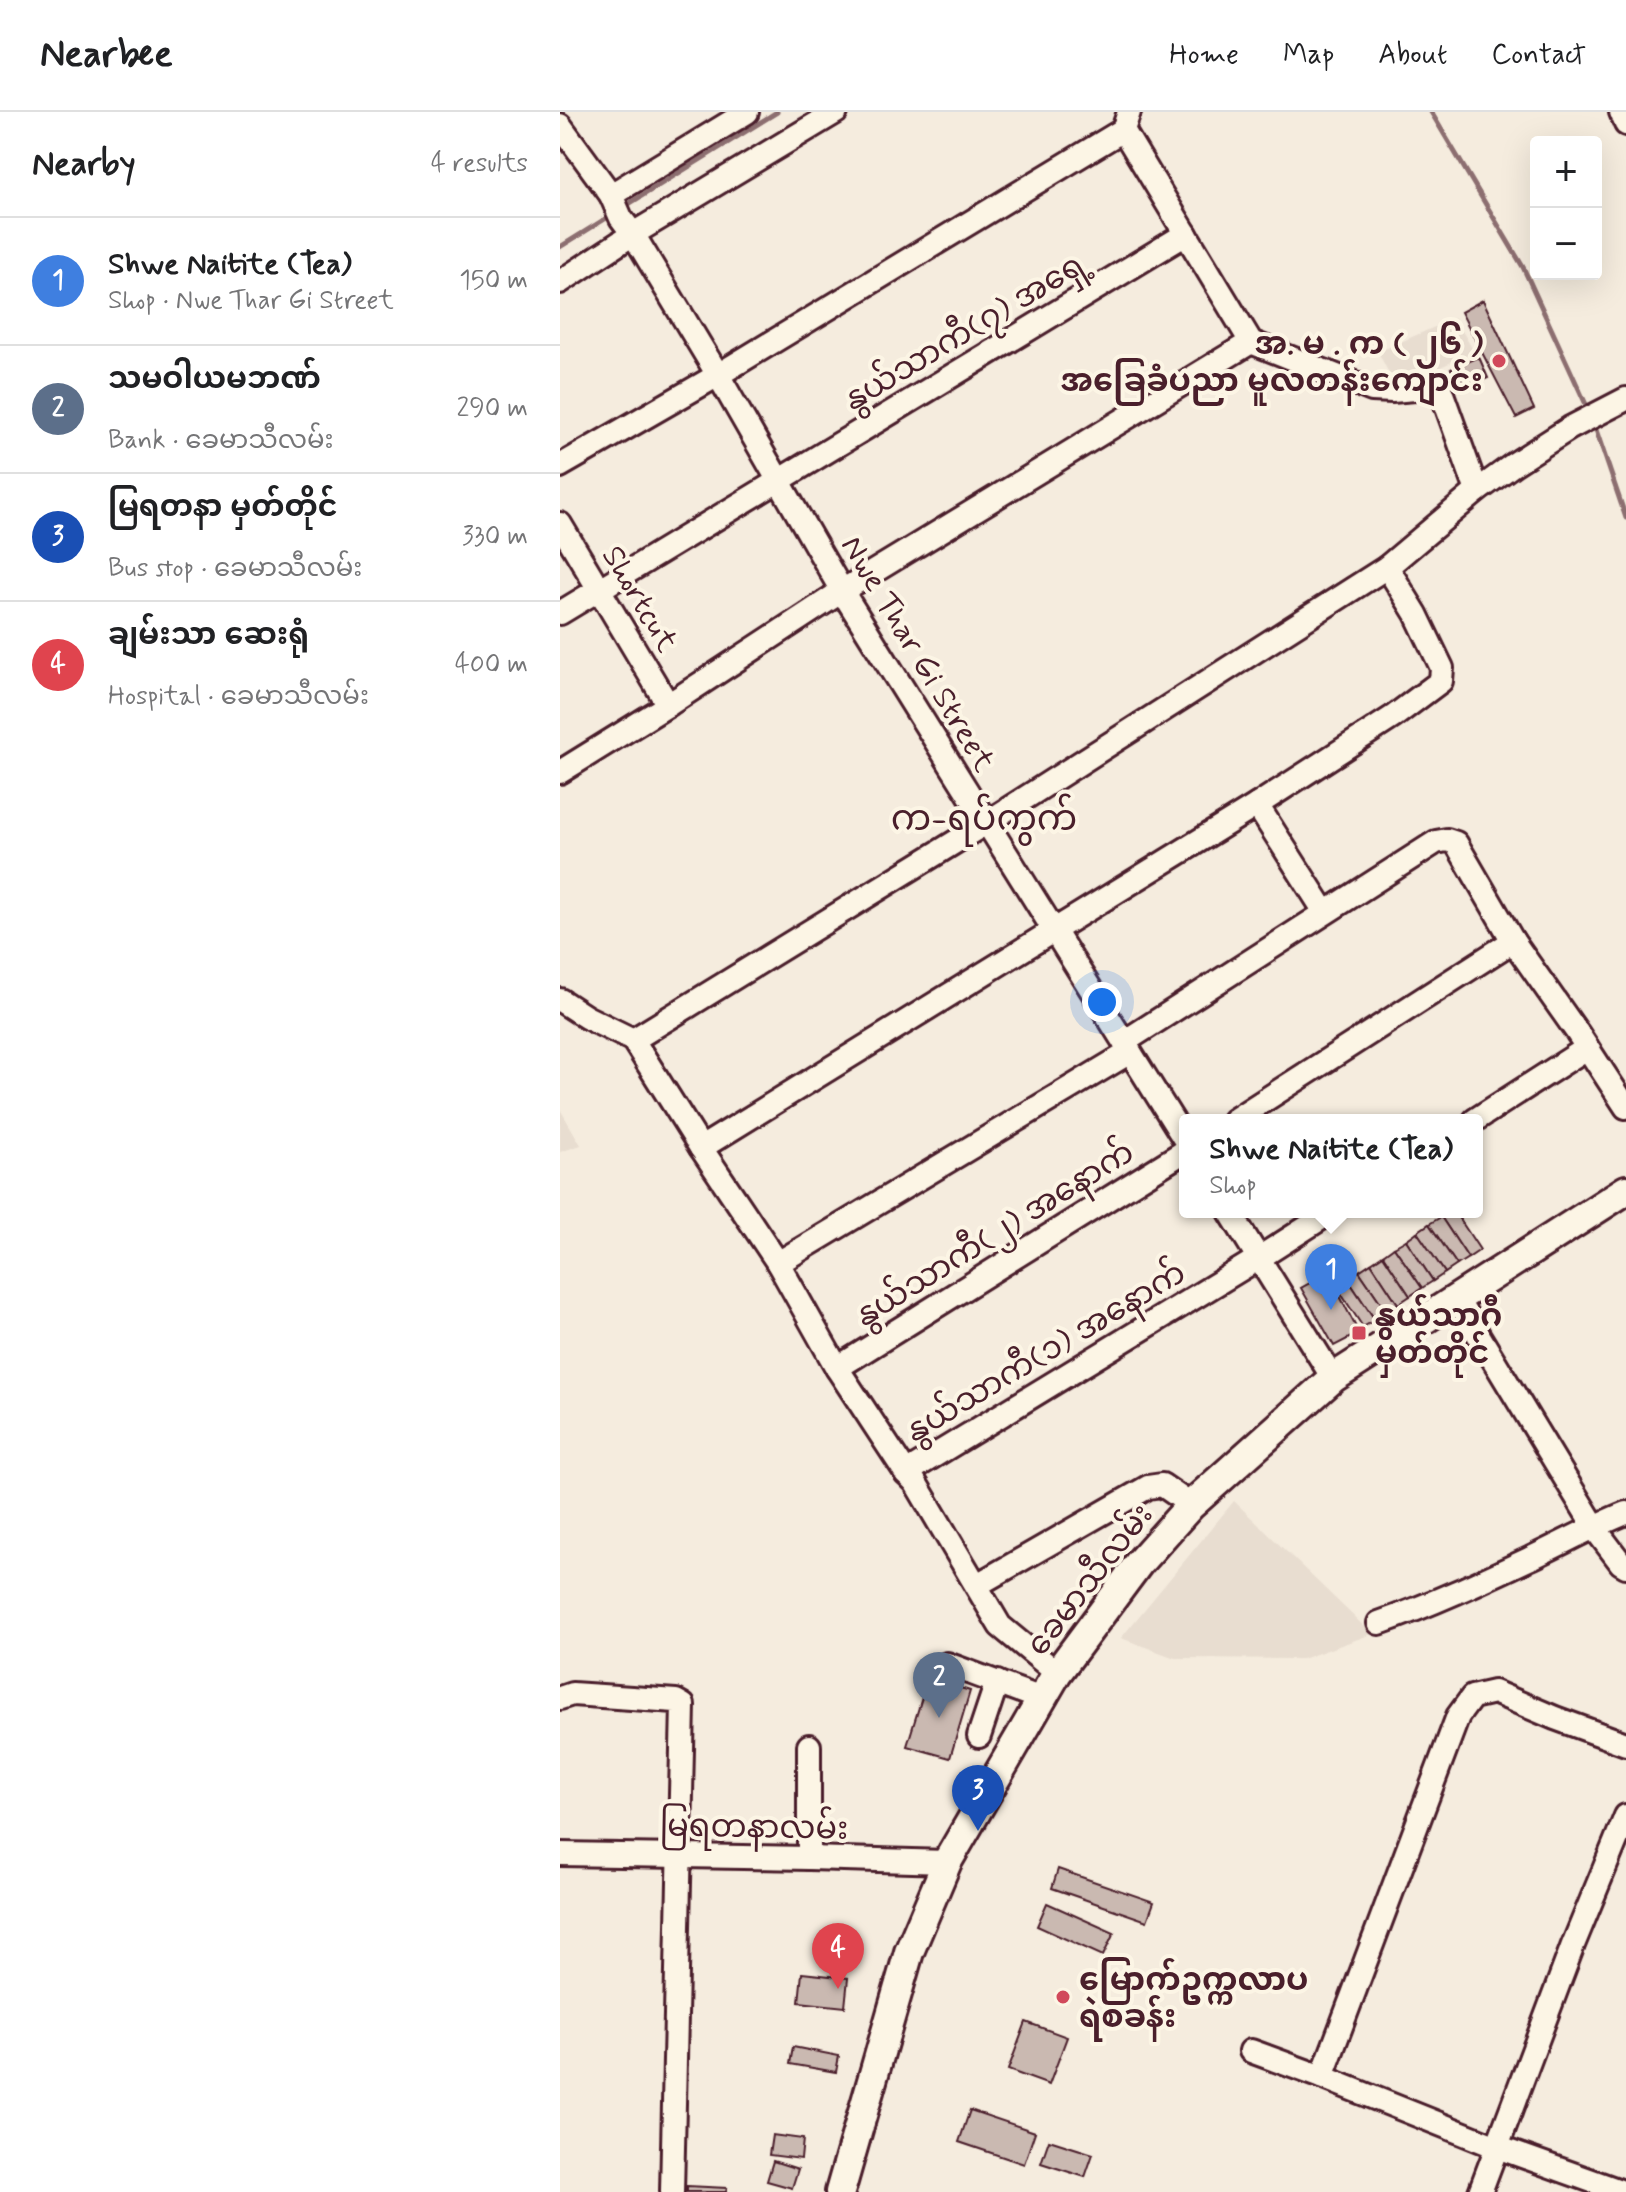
<!DOCTYPE html>
<meta charset="utf-8">
<style>
:root{--surface:#fff;--page:#f6f6f6;--text:#202124;--muted:#757577;--line:#e0e0e0;--accent:#d1495b}
body{margin:0;font-family:Mynerve,"Noto Sans Myanmar",sans-serif;background:var(--page);color:var(--text)}
.controls{position:absolute;right:24px;top:24px;display:grid;overflow:hidden;border-radius:8px;box-shadow:0 8px 32px #0002}
.controls button{width:72px;height:72px;display:grid;place-items:center;padding:0;border:0;border-bottom:2px solid var(--line);background:var(--surface);color:var(--text);font:40px sans-serif}
.you{position:absolute;left:542px;top:890px;width:28px;height:28px;margin:-20px;border:6px solid #fff;border-radius:50%;background:#1a73e8;box-shadow:0 0 0 12px #1a73e833}
.badge{display:grid;place-items:center;width:52px;height:52px;border-radius:50%;background:var(--accent);color:#fff;font-size:26px;font-weight:700}
.pin{position:absolute;translate:-50% -66px;filter:drop-shadow(0 2px 4px #0008)}
.pin::after{content:'';position:absolute;top:42px;width:28px;height:24px;background:inherit;clip-path:polygon(0 0,100% 0,50% 100%)}
.popup{position:absolute;left:619px;top:1002px;width:304px;height:104px;box-sizing:border-box;display:grid;place-content:center;border-radius:8px;background:var(--surface);filter:drop-shadow(0 2px 6px #0005);font-size:26px;white-space:nowrap;color:var(--muted)}
.popup b{font-size:30px;color:var(--text)}
.popup::after{content:'';position:absolute;left:50%;top:100%;margin-left:-16px;border:16px solid transparent;border-top-color:var(--surface)}
.list{margin:0;padding:0;list-style:none}
h2{display:flex;justify-content:space-between;align-items:center;height:104px;margin:0;padding:0 32px;font-size:34px}
h2 small{font-size:26px;font-weight:400;color:var(--muted)}
.list li{display:grid;grid-template-columns:52px 1fr auto;gap:24px;align-items:center;box-sizing:border-box;height:128px;padding:0 32px;border-top:2px solid var(--line)}
.list b{display:block;font-size:30px;white-space:nowrap}
.list p{margin:0;font-size:26px;white-space:nowrap;color:var(--muted)}
.list em{font-size:26px;font-style:normal;color:var(--muted)}
.map{position:relative;flex:none;width:1066px;height:2080px;overflow:hidden}
header{display:flex;align-items:center;gap:48px;box-sizing:border-box;height:112px;padding:0 40px;background:var(--surface);border-bottom:2px solid var(--line)}
header strong{font-size:38px}
nav{display:flex;gap:44px;margin-inline-start:auto;font-size:28px}
main{display:flex}
aside{flex:1;background:var(--surface)}
.map>svg:first-child{display:block}
.built{fill:#e8ddd0}
.lines{fill:none;stroke-linecap:round;stroke-linejoin:round}
.stream{stroke:#8c6e70;stroke-width:5}
.building{fill:#cab9b1;stroke:#4a1f2b;stroke-width:2}
.minor-casing{stroke:#4a1f2b;stroke-width:28}
.major-casing{stroke:#4a1f2b;stroke-width:34}
.minor{stroke:#fcf5e5;stroke-width:22}
.major{stroke:#fcf5e5;stroke-width:28}
.poi-dot{fill:#d1495b;stroke:#fcf5e5;stroke-width:3}
.labels{text-anchor:middle;stroke-width:8;stroke-linejoin:round;paint-order:stroke}
.street-label{font-size:32px;fill:#4a1f2b;stroke:#fcf5e5}
.poi-label{font-size:32px;font-weight:bold;fill:#4a1f2b;stroke:#fcf5e5;text-anchor:start}
.quarter-label{font-size:36px;fill:#4a1f2b;stroke:#fcf5e5}
</style>
<header>
<strong>Nearbee</strong>
<nav><a>Home</a><a>Map</a><a>About</a><a>Contact</a></nav>
</header>
<main>
<aside>
<h2>Nearby<small>4 results</small></h2>
<ul class="list">
<li><span class="badge" style="background:#3f7fe0">1</span><div><b>Shwe Naitite (Tea)</b><p>Shop · Nwe Thar Gi Street</p></div><em>150 m</em></li>
<li><span class="badge" style="background:#5c6f8a">2</span><div><b>သမဝါယမဘဏ်</b><p>Bank · ခေမာသီလမ်း</p></div><em>290 m</em></li>
<li><span class="badge" style="background:#1a4fb4">3</span><div><b>မြရတနာ မှတ်တိုင်</b><p>Bus stop · ခေမာသီလမ်း</p></div><em>330 m</em></li>
<li><span class="badge" style="background:#e0444e">4</span><div><b>ချမ်းသာ ဆေးရုံ</b><p>Hospital · ခေမာသီလမ်း</p></div><em>400 m</em></li>
</ul>
</aside>
<div class="map">
<svg width="1066" height="2080" viewBox="0 0 1066 2080">
<rect width="100%" height="100%" fill="#f5ecde"/>
<filter id="ink" filterUnits="userSpaceOnUse"><feTurbulence type="fractalNoise" baseFrequency=".0125" numOctaves="2"/><feDisplacementMap in="SourceGraphic" scale="16" xChannelSelector="R" yChannelSelector="G"/><feConvolveMatrix kernelMatrix="1 2 1 2 8 2 1 2 1" color-interpolation-filters="sRGB"/></filter>
<g filter="url(#ink)">
<g class="built">
<path d="M895,206L914,240L836,275L818,240Z"/>
<path d="M0,997L21,1033L0,1040Z"/>
<path d="M674,1389L812,1522L742,1547L615,1546L561,1526Z"/>
</g>
<g class="lines">
<g class="stream">
<path d="M871,0L963,155L1029,299"/>
<path d="M62,96L217,0"/>
<path d="M0,135L53,102"/>
<path d="M1034,312L1066,406"/>
</g>
</g>
<g class="building">
<path d="M923,188L974,297L956,306L901,200Z"/>
<path d="M919,245L928,266L901,278L891,257Z"/>
<path d="M888,1100H895L920,1138L908,1146L881,1105Z"/>
<path d="M881,1105L908,1146L897,1153L869,1112Z"/>
<path d="M869,1112L897,1153L885,1161L857,1120Z"/>
<path d="M857,1120L885,1161L873,1169L846,1128Z"/>
<path d="M846,1128L873,1169L862,1176L834,1135Z"/>
<path d="M834,1135L862,1176L850,1184L823,1143Z"/>
<path d="M823,1143L850,1184L838,1192L811,1151Z"/>
<path d="M811,1151L838,1192L827,1200L799,1159Z"/>
<path d="M799,1159L827,1200L815,1208L787,1166Z"/>
<path d="M768,1161L799,1221L774,1234L741,1176Z"/>
<path d="M787,1166L815,1208L803,1215L776,1174Z"/>
<path d="M368,1566L410,1579L390,1646L347,1634Z"/>
<path d="M498,1757L594,1790L587,1809L492,1776Z"/>
<path d="M487,1791L554,1821L543,1844L477,1814Z"/>
<path d="M242,1861L288,1866L285,1895L239,1890Z"/>
<path d="M466,1910L507,1925L489,1973L448,1958Z"/>
<path d="M233,1935L279,1944L276,1960L230,1952Z"/>
<path d="M410,1998L475,2020L464,2052L399,2030Z"/>
<path d="M212,2023L243,2027L241,2047L209,2043Z"/>
<path d="M489,2028L533,2042L525,2065L481,2051Z"/>
<path d="M213,2049L238,2057L232,2076L207,2069Z"/>
<path d="M127,2074L167,2076L166,2080H127Z"/>
</g>
<g class="lines">
<g class="minor-casing">
<g id="minor">
<path d="M1061,0L1066,12"/>
<path d="M0,13L51,83L61,106L73,122L158,263L282,479L625,1028"/>
<path d="M563,18L691,230L812,278L832,279L878,275L881,279L917,379"/>
<path d="M51,83L187,0"/>
<path d="M0,170L73,122L276,0"/>
<path d="M0,354L158,263L563,18L569,0"/>
<path d="M0,412L108,593"/>
<path d="M0,501L626,122"/>
<path d="M0,660L108,593L282,479L691,230"/>
<path d="M697,693L765,800"/>
<path d="M0,888L26,905L73,928L141,1036L218,1151L277,1256L346,1361L355,1370L440,1514L497,1561"/>
<path d="M73,928L426,711L827,455L917,379L954,352L1010,316L1066,287"/>
<path d="M564,930L876,730L887,728L896,731L953,829L1017,920L1066,995"/>
<path d="M674,1008L953,829"/>
<path d="M915,1008L1027,936"/>
<path d="M141,1036L697,693L833,605L881,569L882,556L856,502L827,455"/>
<path d="M670,1100L773,1266"/>
<path d="M218,1151L570,940"/>
<path d="M896,1186L1039,1422L1061,1451L1066,1454"/>
<path d="M277,1256L625,1039"/>
<path d="M346,1361L699,1146L771,1100"/>
<path d="M417,1473L588,1375L602,1373L631,1393"/>
<path d="M819,1511C871,1493 922,1469 971,1446C1003,1431 1033,1414 1066,1401"/>
<path d="M387,1552L482,1587"/>
<path d="M0,1586L12,1582L116,1589L123,1593L112,2080"/>
<path d="M419,1624L437,1570"/>
<path d="M249,1634V1746"/>
<path d="M0,1742L249,1746L387,1750"/>
<path d="M691,1939L762,1965"/>
<path d="M920,2080L1013,1833L1066,1704"/>
<path d="M1063,2080L937,2035L762,1965L898,1604L912,1585L934,1580L995,1606L1066,1632"/>
</g>
</g>
<g class="major-casing">
<path id="major" d="M280,2080L349,1840L387,1750L497,1561L579,1451L631,1393L773,1266L1066,1078"/>
</g>
<use href="#minor" class="minor"/>
<use href="#major" class="major"/>
</g>
</g>
<g class="poi-dot">
<circle cx="939" cy="249" r="8"/>
<rect x="791" y="1213" width="16" height="16" rx="4"/>
<circle cx="503" cy="1885" r="8"/>
</g>
<g class="labels">
<g class="street-label">
<text transform="translate(406 218) rotate(-31)" y="11">နွယ်သာကီ(၇) အရှေ့</text>
<text transform="translate(81 486) rotate(59)" y="11">Shortcut</text>
<text transform="translate(359 541) rotate(59)" y="11">Nwe Thar Gi Street</text>
<text transform="translate(434 1121) rotate(-32)" y="11">နွယ်သာကီ(၂) အနောက်</text>
<text transform="translate(485 1239) rotate(-31)" y="11">နွယ်သာကီ(၁) အနောက်</text>
<text transform="translate(529 1467) rotate(-52)" y="11">ခေမာသီလမ်း</text>
<text transform="translate(194 1714) rotate(1)" y="11">မြရတနာလမ်း</text>
</g>
<g class="poi-label">
<text x="923" y="242" text-anchor="end">အ. မ . က ( ၂၆ )<tspan x="923" dy="37">အခြေခံပညာ မူလတန်းကျောင်း</tspan></text>
<text x="815" y="1214">နွယ်သာဂီ<tspan x="815" dy="37">မှတ်တိုင်</tspan></text>
<text x="519" y="1878">မြောက်ဥက္ကလာပ<tspan x="519" dy="37">ရဲစခန်း</tspan></text>
</g>
<g class="quarter-label">
<text x="424" y="718">က-ရပ်ကွက်</text>
</g>
</g>
</svg>
<div class="controls">
<button>+</button>
<button>−</button>
</div>
<div class="you"></div>
<div class="pin badge" style="left:771px;top:1198px;background:#3f7fe0">1</div>
<div class="popup"><b>Shwe Naitite (Tea)</b>Shop</div>
<div class="pin badge" style="left:379px;top:1606px;background:#5c6f8a">2</div>
<div class="pin badge" style="left:418px;top:1719px;background:#1a4fb4">3</div>
<div class="pin badge" style="left:278px;top:1877px;background:#e0444e">4</div>
</div>
</main>
